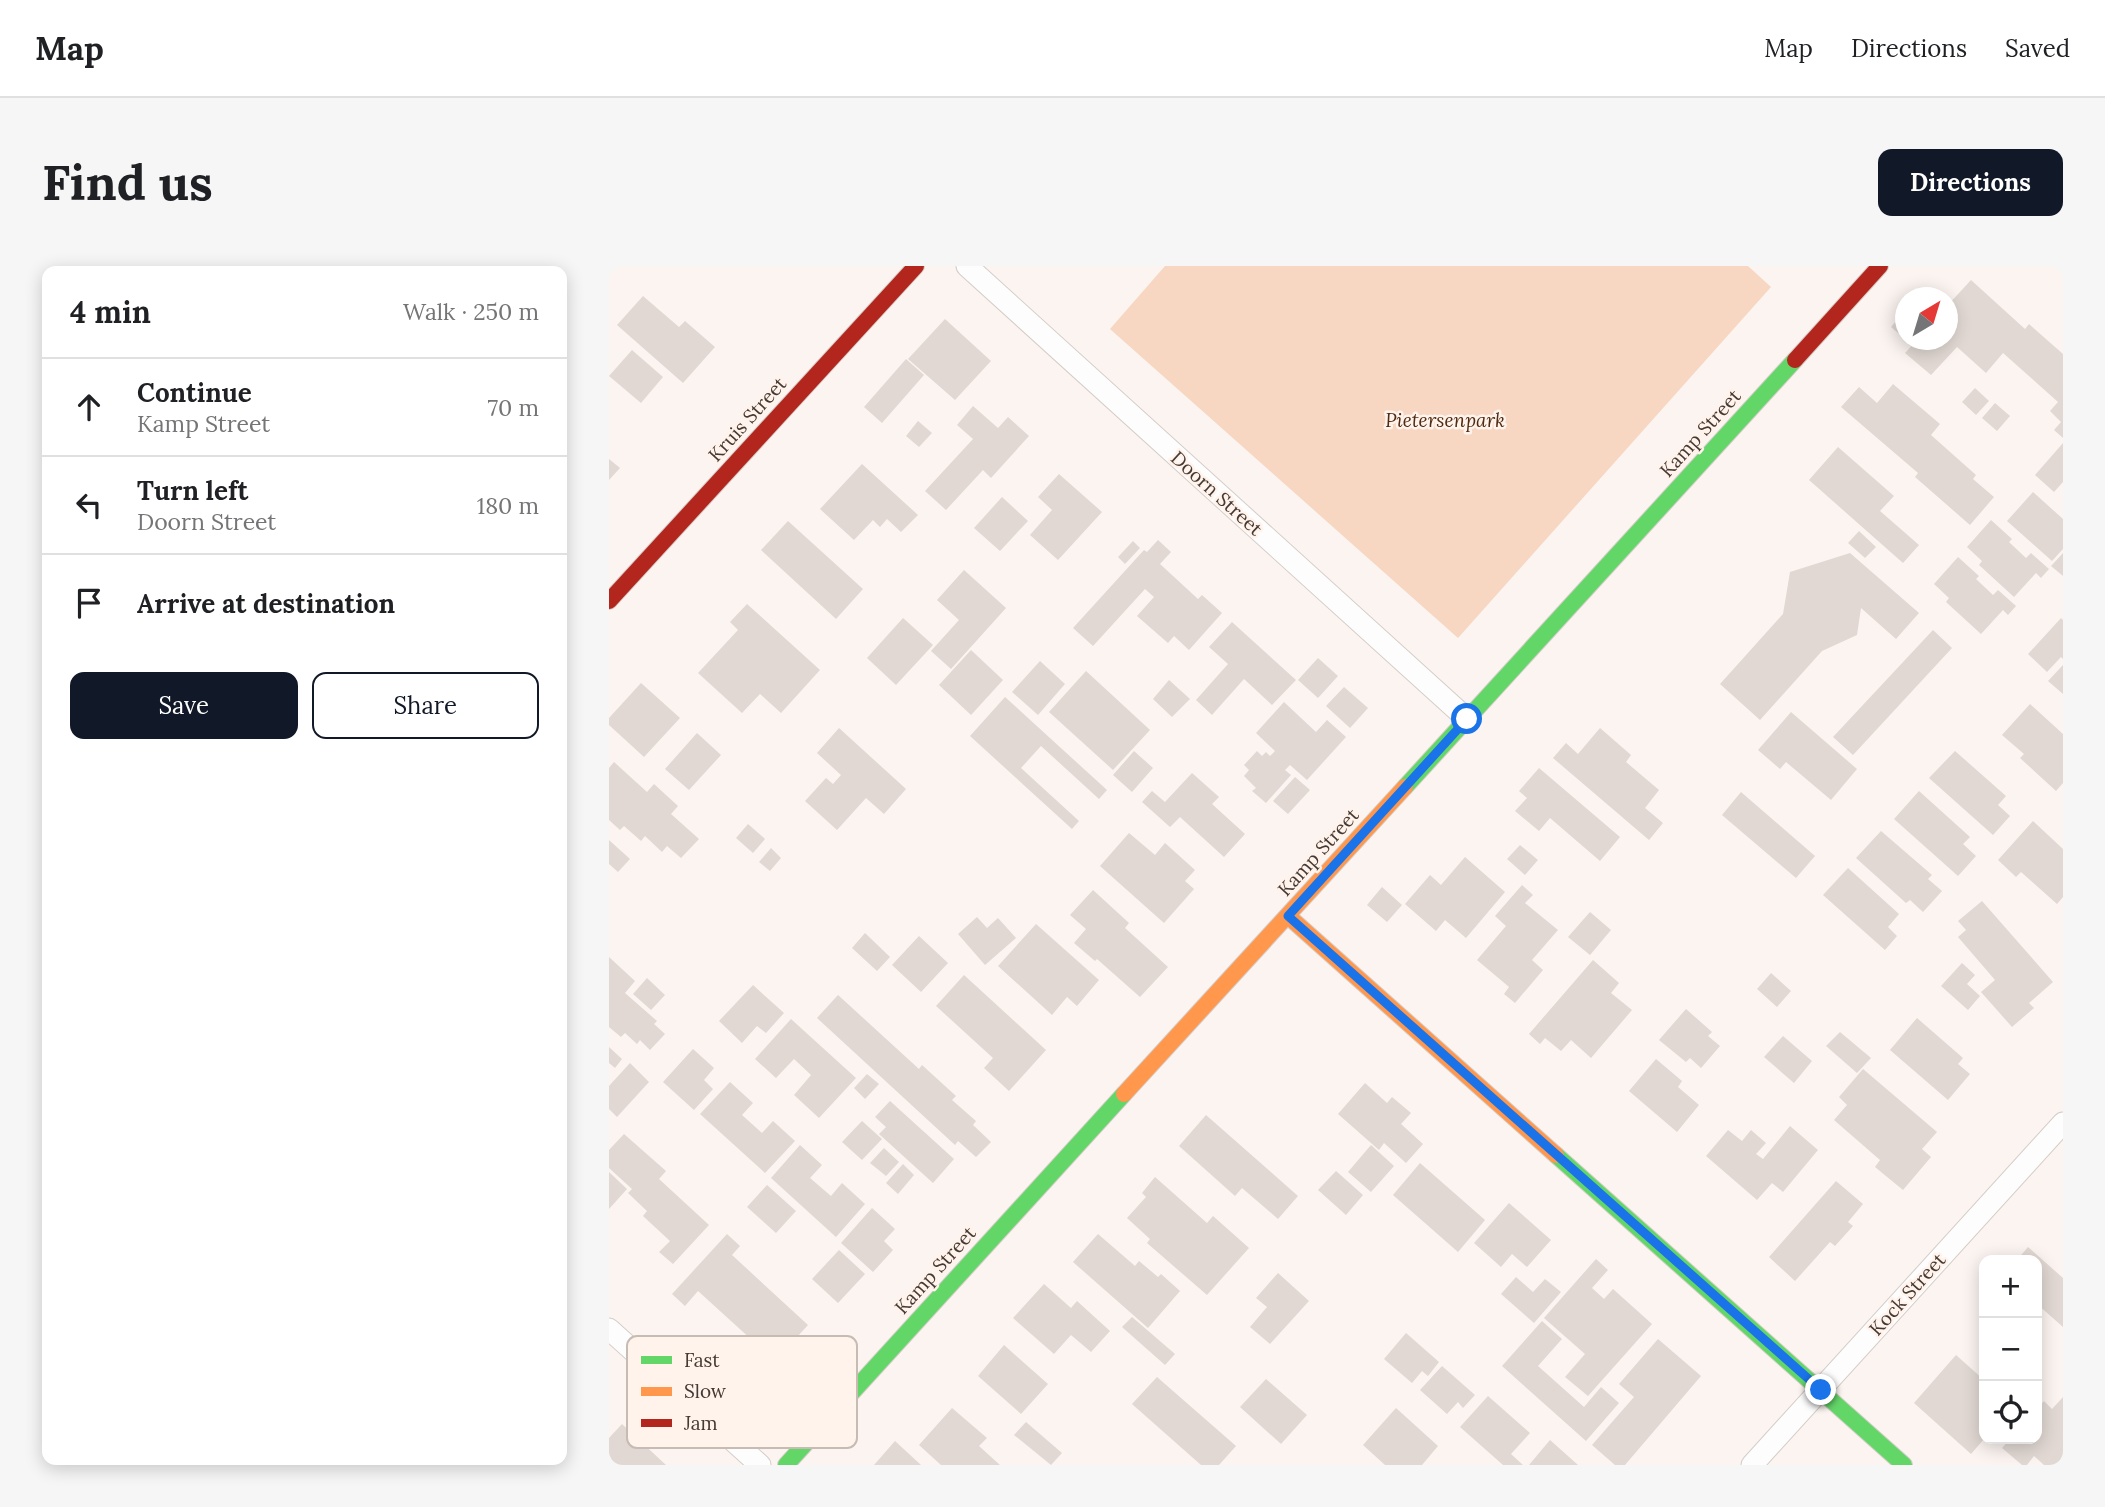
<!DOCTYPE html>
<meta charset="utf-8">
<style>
:root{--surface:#fff;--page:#f6f6f6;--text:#202124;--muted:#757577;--line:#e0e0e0;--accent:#111827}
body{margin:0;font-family:Lora,serif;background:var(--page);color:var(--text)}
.controls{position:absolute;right:21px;bottom:21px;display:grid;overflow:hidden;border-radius:14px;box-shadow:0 4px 18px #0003}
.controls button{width:63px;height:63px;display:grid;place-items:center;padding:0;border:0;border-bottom:2px solid var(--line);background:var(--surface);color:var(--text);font:35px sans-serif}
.compass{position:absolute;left:1286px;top:21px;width:63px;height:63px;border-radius:50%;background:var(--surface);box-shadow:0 4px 18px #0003;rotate:38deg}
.stop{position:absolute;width:21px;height:21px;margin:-16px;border:5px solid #1a73e8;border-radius:50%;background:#fff}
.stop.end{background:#1a73e8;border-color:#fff;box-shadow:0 2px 7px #0008}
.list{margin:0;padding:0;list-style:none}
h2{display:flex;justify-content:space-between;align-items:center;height:91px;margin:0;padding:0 28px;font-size:30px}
h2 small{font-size:23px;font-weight:400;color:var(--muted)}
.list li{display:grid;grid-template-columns:46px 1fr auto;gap:21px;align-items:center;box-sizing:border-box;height:98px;padding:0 28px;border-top:2px solid var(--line)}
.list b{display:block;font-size:26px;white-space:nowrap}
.list p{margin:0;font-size:23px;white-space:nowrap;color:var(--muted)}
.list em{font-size:23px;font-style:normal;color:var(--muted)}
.actions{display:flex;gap:14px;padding:21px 28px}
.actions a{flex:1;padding:16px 0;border:2px solid var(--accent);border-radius:14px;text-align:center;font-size:24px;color:var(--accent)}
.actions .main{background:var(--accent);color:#fff}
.icon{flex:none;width:38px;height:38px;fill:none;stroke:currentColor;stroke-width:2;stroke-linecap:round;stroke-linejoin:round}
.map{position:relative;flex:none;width:1454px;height:1199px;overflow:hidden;border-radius:14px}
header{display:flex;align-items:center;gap:42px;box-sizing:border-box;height:98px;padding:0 35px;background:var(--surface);border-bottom:2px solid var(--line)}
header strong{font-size:33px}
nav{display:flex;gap:38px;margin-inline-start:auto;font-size:24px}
.intro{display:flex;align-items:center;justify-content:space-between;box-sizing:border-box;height:168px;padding:0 42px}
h1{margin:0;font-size:49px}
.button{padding:18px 32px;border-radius:14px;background:var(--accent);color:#fff;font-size:24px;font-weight:700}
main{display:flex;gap:42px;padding:0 42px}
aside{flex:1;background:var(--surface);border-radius:14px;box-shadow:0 4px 18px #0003}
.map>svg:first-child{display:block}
.green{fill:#f7d6c2}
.building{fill:#e1d8d3}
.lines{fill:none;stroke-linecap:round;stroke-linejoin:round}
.street-casing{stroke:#d5cdc8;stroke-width:23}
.fast-casing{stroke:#d5cdc8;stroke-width:18}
.slow-casing{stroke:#d5cdc8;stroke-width:18}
.jam-casing{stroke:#d5cdc8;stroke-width:18}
.street{stroke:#fefdfd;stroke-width:21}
.fast{stroke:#63d668;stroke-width:16}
.slow{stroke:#ff974d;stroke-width:16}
.jam{stroke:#b3261e;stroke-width:16}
.route{stroke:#1a73e8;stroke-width:9}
.labels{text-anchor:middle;stroke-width:5;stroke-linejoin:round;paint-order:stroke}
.street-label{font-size:19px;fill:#453a33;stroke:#fff3ec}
.park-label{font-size:19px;font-style:italic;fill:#502b11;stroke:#fff3ec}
.key{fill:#fff3ec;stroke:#c7bcb4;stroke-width:2}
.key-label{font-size:19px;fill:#453a33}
</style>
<header>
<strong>Map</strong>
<nav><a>Map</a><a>Directions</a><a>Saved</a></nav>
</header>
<div class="intro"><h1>Find us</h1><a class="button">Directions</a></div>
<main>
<aside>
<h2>4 min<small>Walk · 250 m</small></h2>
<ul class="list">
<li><svg class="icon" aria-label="ahead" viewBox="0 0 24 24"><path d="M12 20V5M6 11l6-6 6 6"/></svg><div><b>Continue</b><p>Kamp Street</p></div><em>70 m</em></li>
<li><svg class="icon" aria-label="left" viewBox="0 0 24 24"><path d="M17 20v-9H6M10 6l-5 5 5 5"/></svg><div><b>Turn left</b><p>Doorn Street</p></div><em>180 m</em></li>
<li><svg class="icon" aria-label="arrive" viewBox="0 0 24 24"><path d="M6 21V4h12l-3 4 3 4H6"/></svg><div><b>Arrive at destination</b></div></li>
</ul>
<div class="actions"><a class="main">Save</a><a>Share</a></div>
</aside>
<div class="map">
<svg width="1454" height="1199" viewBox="0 0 1454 1199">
<rect width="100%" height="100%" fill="#fbf4f0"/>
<path class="green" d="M556,0H1139L1162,21L849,372L501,63Z"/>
<g class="building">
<path d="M1362,14L1416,63L1420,58L1454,88V172L1445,164L1452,156L1441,145L1449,136L1394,87L1377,107L1348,81L1322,109L1296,87L1308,74H1338V40Z"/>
<path d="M34,30L70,61L76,55L106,81L74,117L8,59Z"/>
<path d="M1296,44V73L1282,61Z"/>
<path d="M336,53L382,95L346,134L299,93Z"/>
<path d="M23,84L54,111L32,137L0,110Z"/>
<path d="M297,93L315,109L273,157L255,141Z"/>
<path d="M1284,118L1331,158L1322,169L1367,209L1364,213L1385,231L1361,259L1306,211L1309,207L1232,141L1250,121L1268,137Z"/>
<path d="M1366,122L1380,135L1367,149L1353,136Z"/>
<path d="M1386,137L1401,150L1388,165L1373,152Z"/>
<path d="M364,140L389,162L399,151L420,170L382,212L374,204L337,244L316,225L364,173L348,159Z"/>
<path d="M309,155L323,167L310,181L297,170Z"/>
<path d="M1454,177V216L1445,226L1426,209Z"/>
<path d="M1229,181L1285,230L1271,245L1310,279L1294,297L1200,214Z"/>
<path d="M0,193L11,202L0,214Z"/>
<path d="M253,198L309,249L292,266L278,253L271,261L264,254L245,274L211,243Z"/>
<path d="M450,208L493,246L449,294L421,269L443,244L429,231Z"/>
<path d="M1424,226L1454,253V283L1443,295L1398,255Z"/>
<path d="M393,231L419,255L391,285L365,262Z"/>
<path d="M1382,254L1403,273L1400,276L1417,292L1422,287L1440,303L1432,312L1427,307L1405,331L1370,299L1373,295L1358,281Z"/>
<path d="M179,255L254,323L227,353L152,284Z"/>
<path d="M1250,265L1267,281L1256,292L1239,277Z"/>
<path d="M549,274L562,286L551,298L589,333L593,329L613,347L580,384L565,370L559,377L528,350L545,331L536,323L484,380L464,362L535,284L538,286Z"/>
<path d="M524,275L531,282L516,298L509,291Z"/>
<path d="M1241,287L1310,347L1287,373L1252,342L1248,369L1213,385L1151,454L1111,418L1174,348L1181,306Z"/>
<path d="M1454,287V310L1442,300Z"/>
<path d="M1349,291L1370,310L1367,313L1384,329L1389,324L1407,340L1399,349L1394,344L1372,368L1337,336L1340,332L1325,318Z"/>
<path d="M355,304L397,342L342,403L322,385L350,354L328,334Z"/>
<path d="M138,338L211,404L172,447L151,428L133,447L89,407L129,364L121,356Z"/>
<path d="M294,352L324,379L287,419L258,392Z"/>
<path d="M1452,352L1454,354V393L1452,391L1438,406L1419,388Z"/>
<path d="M623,356L687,414L663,439L635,413L603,449L587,434L619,398L600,381Z"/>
<path d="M1324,364L1343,382L1244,489L1224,471Z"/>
<path d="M362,384L394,414L362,449L330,419Z"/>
<path d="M709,392L729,410L709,432L689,414Z"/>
<path d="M431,395L456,418L429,449L403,426Z"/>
<path d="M1454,399V428L1439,415Z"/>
<path d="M477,405L541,464L504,504L440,446Z"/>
<path d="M560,414L581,433L563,451L544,433Z"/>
<path d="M32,417L71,452L35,491L0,459V452Z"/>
<path d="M735,421L759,442L741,462L717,440Z"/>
<path d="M396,431L498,524L490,533L432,480L412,502L470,555L463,563L361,470Z"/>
<path d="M675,436L707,466L718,454L737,471L698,514L681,499L676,504L682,509L657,537L643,525L647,522L635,510L640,504L635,499L648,485L653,490L657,486L661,490L666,485L647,467Z"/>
<path d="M1421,438L1454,468V517L1447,525L1411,492L1415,488L1393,469Z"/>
<path d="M1182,446L1248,503L1222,534L1177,496L1171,503L1149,484Z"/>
<path d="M230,462L297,523L275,548L257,532L228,564L196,535L217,512L224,518L232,509L208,487Z"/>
<path d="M991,462L1022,489L1017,496L1050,524L1036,542L1054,557L1040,574L944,492L957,477L969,488Z"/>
<path d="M88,467L112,489L80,524L56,503Z"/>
<path d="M525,485L544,502L523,526L504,509Z"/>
<path d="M1346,485L1397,530L1389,539L1401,550L1384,569L1320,512Z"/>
<path d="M5,496L38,526L45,518L69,540L62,548L90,573L72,592L58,580L53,586L36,570L32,575L15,560L11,564L0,554V502Z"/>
<path d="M930,502L1011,571L991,595L941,552L930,565L906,545L918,532L910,525Z"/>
<path d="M583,507L610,531L603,538L636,568L615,591L571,551L561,561L533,536L543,525L556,536Z"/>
<path d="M686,511L701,524L679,548L664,535Z"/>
<path d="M1310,525L1361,571L1354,578L1367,590L1349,610L1285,553Z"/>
<path d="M1132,526L1206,590L1187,612L1113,549Z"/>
<path d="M1424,555L1454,583V631L1448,638L1412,606L1407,611L1389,594Z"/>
<path d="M139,558L156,573L144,587L127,572Z"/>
<path d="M1272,565L1323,609L1319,613L1333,625L1314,646L1301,634L1297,637L1247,592Z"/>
<path d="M520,567L546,589L556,577L586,604L576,615L585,623L555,657L491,600Z"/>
<path d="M0,574L21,593L9,606L0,598Z"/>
<path d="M911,579L929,594L916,609L898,593Z"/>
<path d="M162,582L172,592L161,605L150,596Z"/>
<path d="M856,591L896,626L857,672L836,654L827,665L796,638L821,609L832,619Z"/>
<path d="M1239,602L1290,648L1279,661L1288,670L1276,684L1214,629Z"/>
<path d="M913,619L924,629L916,637L949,664L923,694L934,704L906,737L895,728L900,721L868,694L897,660L886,650Z"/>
<path d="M773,621L793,639L778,656L758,639Z"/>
<path d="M484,624L520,657L516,662L559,701L531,731L488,693L486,695L465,677L477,663L461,649Z"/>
<path d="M1373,635L1444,716L1420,737L1425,742L1403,761L1372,726L1386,714L1349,671L1357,664L1349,655Z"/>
<path d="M981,646L1002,664L981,689L959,671Z"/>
<path d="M368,651L378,662L389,652L407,672L376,699L349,668Z"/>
<path d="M427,658L490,714L468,740L458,731L443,749L389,700Z"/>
<path d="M256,667L281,691L268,705L243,682Z"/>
<path d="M310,670L339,697L312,726L283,699Z"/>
<path d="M0,691L26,715L16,727L48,755L45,758L56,768L41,784L31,774L28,778L16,767L12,771L0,761Z"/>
<path d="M984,694L1010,717L1002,727L1023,744L982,792L962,774L952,785L936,772L931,778L920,768Z"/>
<path d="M1353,697L1366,709L1358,718L1371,730L1359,744L1332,720Z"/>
<path d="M1162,707L1182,725L1168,741L1148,723Z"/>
<path d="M355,709L437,784L400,825L375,802L384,792L327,740Z"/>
<path d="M38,712L56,729L42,744L24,728Z"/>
<path d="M144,719L175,747L157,767L148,760L133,777L110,755Z"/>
<path d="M229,729L310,803L313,799L347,830L343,834L367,855L364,859L382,876L367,891L349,875L346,879L208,752Z"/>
<path d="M1077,743L1103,766L1099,770L1111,780L1092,802L1081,792L1077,796L1050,774Z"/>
<path d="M1308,752L1354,792L1349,798L1361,808L1339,834L1281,784Z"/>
<path d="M182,753L247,812L210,852L185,829L202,809L185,793L167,812L146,793Z"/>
<path d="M1231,766L1262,792L1248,807L1217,780Z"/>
<path d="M1174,770L1203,795L1185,817L1155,791Z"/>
<path d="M0,781L13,793L6,802L0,797Z"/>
<path d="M84,783L105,802L95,814L104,823L85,844L54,816Z"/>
<path d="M1047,793L1073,815L1069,821L1090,839L1068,866L1020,825Z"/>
<path d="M21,797L40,816L8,851L0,843V820Z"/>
<path d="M1254,803L1328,866L1313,883L1322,891L1294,924L1266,901L1271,894L1225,854L1238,839L1230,831Z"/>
<path d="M258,808L270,818L256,833L245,822Z"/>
<path d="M121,816L144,837L133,849L153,867L164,855L186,875L156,907L91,848Z"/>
<path d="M756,817L778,837L783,831L802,847L792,858L814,878L797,897L775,877L770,884L729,848Z"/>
<path d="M281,835L345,893L324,917L270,868L277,861L266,851Z"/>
<path d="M597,849L689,930L669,953L633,922L626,930L570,880Z"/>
<path d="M253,855L273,873L253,894L233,876Z"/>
<path d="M1181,860L1209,884L1174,926L1163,917L1148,934L1097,890L1119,864L1133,875L1142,864L1157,877L1147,888L1154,893Z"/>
<path d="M15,868L57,905L50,913L100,959L64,998L50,986L61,975L34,950L38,945L19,927L23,923L0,902V884Z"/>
<path d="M191,879L213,899L201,912L222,930L233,917L256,938L227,971L162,912Z"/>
<path d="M762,879L785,900L762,926L739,906Z"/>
<path d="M275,882L290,896L277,910L261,897Z"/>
<path d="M811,897L876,954L849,986L784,929Z"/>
<path d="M294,898L305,909L289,928L277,917Z"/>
<path d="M727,905L754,929L737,949L709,924Z"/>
<path d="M0,906L18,923L0,943Z"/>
<path d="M546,911L598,957L604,950L640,982L598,1029L538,977L541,973L518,952L537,931L533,927Z"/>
<path d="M1227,915L1254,938L1239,956L1244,960L1226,980L1221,976L1186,1015L1160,991Z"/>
<path d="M158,919L187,945L167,967L138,941Z"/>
<path d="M900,937L942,974L918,1001L903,988L892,1001L865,977Z"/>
<path d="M263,942L286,963L275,975L284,984L264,1006L232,977Z"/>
<path d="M118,968L131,980L123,989L199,1059L166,1095L89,1025L76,1040L63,1028Z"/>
<path d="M489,968L526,1000L530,995L549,1011L552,1008L571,1025L539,1062L464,996Z"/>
<path d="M1419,981L1454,1012V1061L1428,1038V994H1408Z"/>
<path d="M230,984L256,1008L229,1037L203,1013Z"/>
<path d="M987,993L999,1004L983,1022L995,1033L1004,1023L1043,1058L979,1130L956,1111L976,1088L935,1052Z"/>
<path d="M669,1007L700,1035L661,1078L641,1061L658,1041L647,1032Z"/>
<path d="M907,1011L924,1026L936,1013L952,1026L925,1057L892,1028Z"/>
<path d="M435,1018L462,1042L468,1035L501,1065L482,1086L462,1069L445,1088L404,1052Z"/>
<path d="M523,1051L566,1088L556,1099L513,1061Z"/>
<path d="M933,1055L953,1073L929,1100L975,1141L992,1121L1010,1137L977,1175L893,1100Z"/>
<path d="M797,1067L830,1096L819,1110L813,1105L803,1117L775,1093Z"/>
<path d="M1049,1073L1092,1110L1016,1199H1006L983,1179L1025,1131L1010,1118Z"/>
<path d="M395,1079L439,1118L412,1148L369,1110Z"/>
<path d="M1347,1089L1375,1114V1173L1362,1188L1305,1137Z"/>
<path d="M833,1100L866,1129L854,1142L849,1136L838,1148L811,1124Z"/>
<path d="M548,1111L627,1180L610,1199H592L523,1138Z"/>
<path d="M657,1113L698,1149L672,1178L631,1141Z"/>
<path d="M879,1130L921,1167L902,1188L914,1199H894L851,1161Z"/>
<path d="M1454,1131V1199H1435L1425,1190L1418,1199H1413L1393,1182L1401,1173H1428V1143L1435,1135L1443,1143Z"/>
<path d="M343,1142L378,1172L370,1180L391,1199H332L310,1179Z"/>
<path d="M787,1142L829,1180L813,1199H776L754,1179Z"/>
<path d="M417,1156L453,1187L442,1199L405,1169Z"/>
<path d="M13,1158L57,1199H0V1172Z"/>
<path d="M941,1174L969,1199H920Z"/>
<path d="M286,1175L312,1199H265Z"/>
</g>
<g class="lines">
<g class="street-casing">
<g id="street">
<path d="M358,0L858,453"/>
<path d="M0,1063L151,1199"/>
<path d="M1143,1199L1454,857"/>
</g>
</g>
<g class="fast-casing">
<g id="fast">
<path d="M796,521L1186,94"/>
<path d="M947,889L1295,1199"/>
<path d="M177,1199L515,828"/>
</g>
</g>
<g class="slow-casing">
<g id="slow">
<path d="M679,650L947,889"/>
<path d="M515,828L796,521"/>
</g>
</g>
<g class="jam-casing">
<g id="jam">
<path d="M1186,94L1271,0"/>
<path d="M0,335L307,0"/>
</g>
</g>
<use href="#street" class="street"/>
<use href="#fast" class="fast"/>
<use href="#slow" class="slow"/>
<use href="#jam" class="jam"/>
</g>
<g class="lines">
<path class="route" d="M858,453L679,650L1212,1124"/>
</g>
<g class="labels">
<g class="street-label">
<text transform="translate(138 153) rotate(-48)" y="7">Kruis Street</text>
<text transform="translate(1091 167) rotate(-48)" y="7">Kamp Street</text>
<text transform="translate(608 227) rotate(42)" y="7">Doorn Street</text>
<text transform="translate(709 586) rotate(-48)" y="7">Kamp Street</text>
<text transform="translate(326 1004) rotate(-48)" y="7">Kamp Street</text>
<text transform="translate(1298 1028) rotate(-48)" y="7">Kock Street</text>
</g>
<g class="park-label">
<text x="836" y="161">Pietersenpark</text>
</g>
</g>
<rect x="18" y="1070" width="230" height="112" rx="10" class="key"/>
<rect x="32" y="1090" width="31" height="8" fill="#63d668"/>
<rect x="32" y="1121" width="31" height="9" fill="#ff974d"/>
<rect x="32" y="1153" width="31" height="8" fill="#b3261e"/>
<g class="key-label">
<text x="75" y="1101">Fast</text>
<text x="75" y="1132">Slow</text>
<text x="75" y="1164">Jam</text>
</g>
</svg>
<div class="controls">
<button>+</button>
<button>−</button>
<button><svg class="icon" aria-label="locate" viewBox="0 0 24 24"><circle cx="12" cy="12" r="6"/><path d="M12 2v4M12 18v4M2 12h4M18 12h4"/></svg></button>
</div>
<svg class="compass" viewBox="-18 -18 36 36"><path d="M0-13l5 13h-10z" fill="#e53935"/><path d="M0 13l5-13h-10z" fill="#757577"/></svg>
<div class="stop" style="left:858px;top:453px"></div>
<div class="stop end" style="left:1212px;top:1124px"></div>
</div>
</main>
